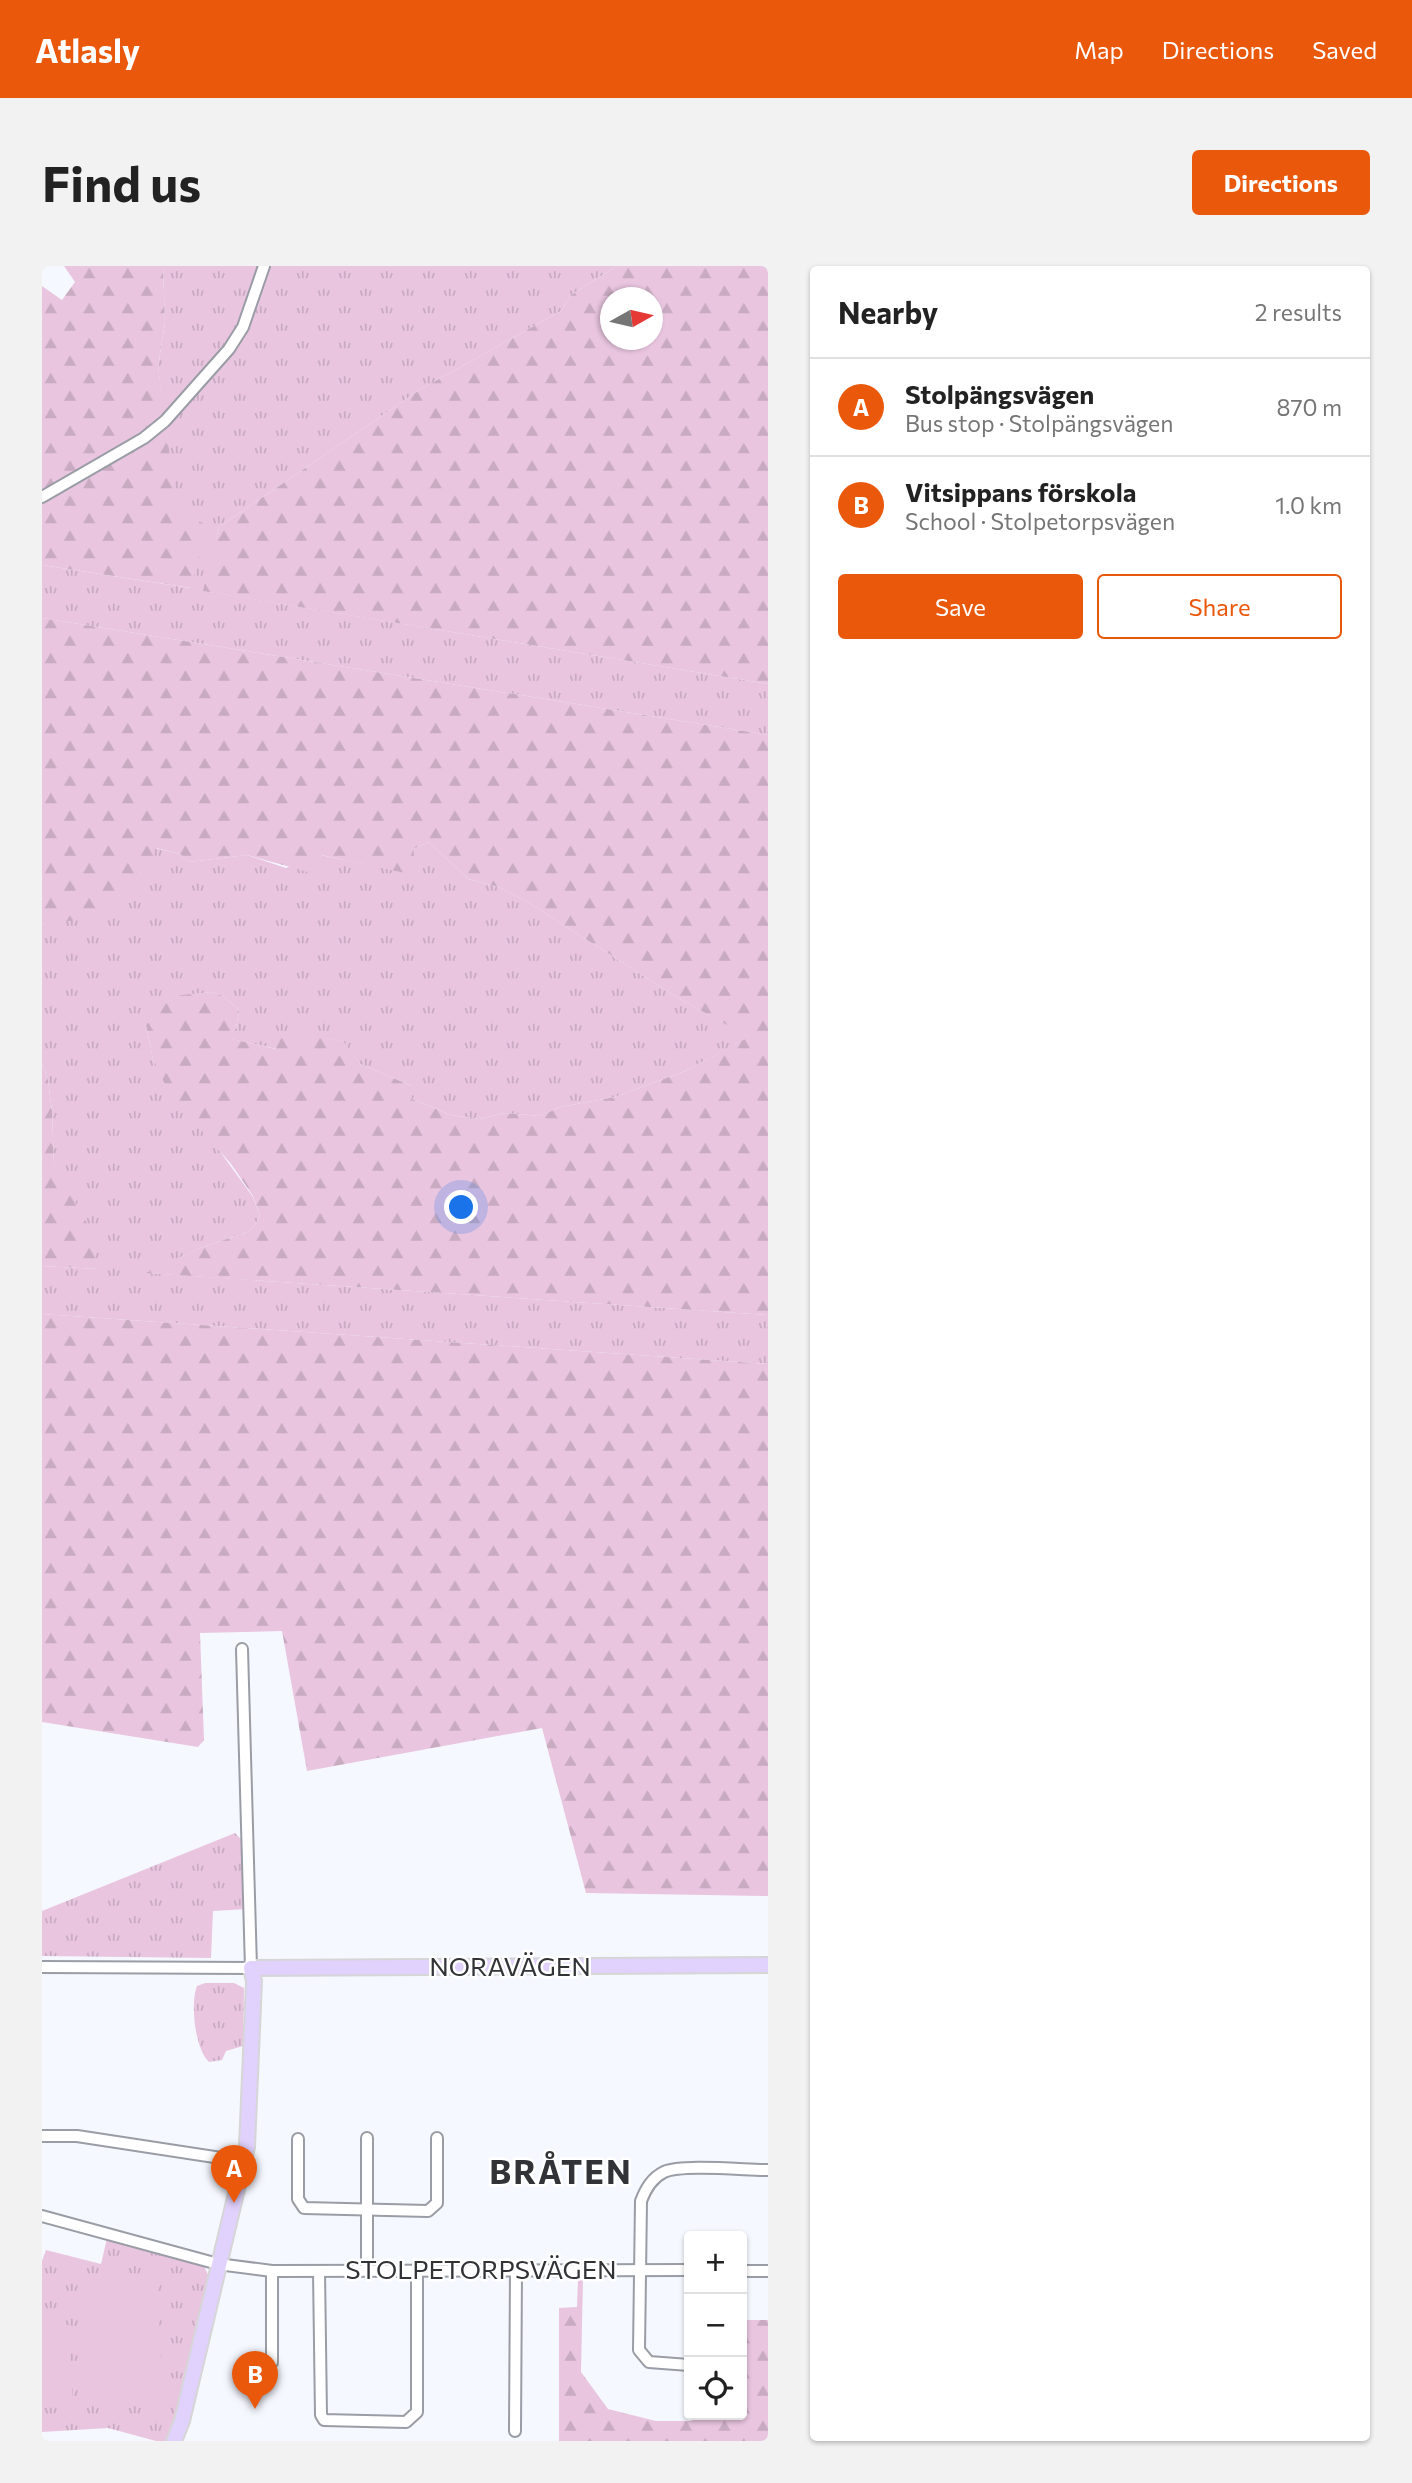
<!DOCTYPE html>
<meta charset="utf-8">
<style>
:root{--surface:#fff;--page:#f2f2f2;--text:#222;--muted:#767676;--line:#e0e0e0;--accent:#ea580c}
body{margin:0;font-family:Commissioner,sans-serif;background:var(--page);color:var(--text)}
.controls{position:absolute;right:21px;bottom:21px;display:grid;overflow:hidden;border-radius:7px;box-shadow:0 2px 5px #0004}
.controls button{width:63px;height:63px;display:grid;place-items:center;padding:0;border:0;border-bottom:2px solid var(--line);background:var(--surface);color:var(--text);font:35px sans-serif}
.compass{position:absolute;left:558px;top:21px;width:63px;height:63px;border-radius:50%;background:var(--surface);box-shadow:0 2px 5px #0004;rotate:82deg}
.you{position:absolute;left:420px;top:942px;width:24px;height:24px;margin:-18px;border:5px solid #fff;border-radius:50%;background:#1a73e8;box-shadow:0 0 0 10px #1a73e833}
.badge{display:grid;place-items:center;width:46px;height:46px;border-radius:50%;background:var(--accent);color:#fff;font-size:23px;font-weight:700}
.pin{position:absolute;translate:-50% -58px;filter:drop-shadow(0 2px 4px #0008)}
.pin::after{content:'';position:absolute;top:37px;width:24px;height:21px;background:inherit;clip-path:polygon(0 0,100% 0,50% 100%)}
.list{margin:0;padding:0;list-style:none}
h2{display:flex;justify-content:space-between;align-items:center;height:91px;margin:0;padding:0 28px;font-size:30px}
h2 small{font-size:23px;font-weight:400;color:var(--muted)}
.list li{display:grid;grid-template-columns:46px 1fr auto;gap:21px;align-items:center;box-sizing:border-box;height:98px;padding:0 28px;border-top:2px solid var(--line)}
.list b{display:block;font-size:26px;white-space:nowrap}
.list p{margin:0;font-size:23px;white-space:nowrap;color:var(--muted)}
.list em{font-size:23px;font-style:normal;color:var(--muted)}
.actions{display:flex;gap:14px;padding:21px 28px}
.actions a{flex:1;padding:16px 0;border:2px solid var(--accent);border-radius:7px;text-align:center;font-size:24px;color:var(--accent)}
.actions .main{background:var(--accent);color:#fff}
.icon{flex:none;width:38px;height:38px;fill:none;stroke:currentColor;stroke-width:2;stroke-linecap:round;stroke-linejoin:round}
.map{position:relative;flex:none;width:726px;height:2175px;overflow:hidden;border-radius:7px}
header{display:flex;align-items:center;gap:42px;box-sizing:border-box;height:98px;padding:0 35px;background:var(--accent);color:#fff}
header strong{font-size:33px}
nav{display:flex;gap:38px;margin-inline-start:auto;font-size:24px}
.intro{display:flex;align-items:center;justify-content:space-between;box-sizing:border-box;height:168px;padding:0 42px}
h1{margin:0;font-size:49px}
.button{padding:18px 32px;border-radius:7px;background:var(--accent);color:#fff;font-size:24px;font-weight:700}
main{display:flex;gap:42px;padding:0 42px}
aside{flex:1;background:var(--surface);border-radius:7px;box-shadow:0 2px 5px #0004}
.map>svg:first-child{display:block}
.grass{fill:url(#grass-tufts)}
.forest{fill:url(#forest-firs);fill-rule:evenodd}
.pitch{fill:#e9c5e0}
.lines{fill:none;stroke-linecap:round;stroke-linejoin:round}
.minor-casing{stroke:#9a9da5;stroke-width:14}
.major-casing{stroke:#d6d6d7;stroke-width:18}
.minor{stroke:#fff;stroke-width:10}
.major{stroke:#e1d1fd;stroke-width:14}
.labels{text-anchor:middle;stroke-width:5;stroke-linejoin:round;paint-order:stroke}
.street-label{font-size:26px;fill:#313336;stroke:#fff}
.district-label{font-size:33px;font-weight:bold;letter-spacing:2px;fill:#313336;stroke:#fff}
</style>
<header>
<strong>Atlasly</strong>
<nav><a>Map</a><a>Directions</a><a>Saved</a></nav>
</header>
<div class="intro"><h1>Find us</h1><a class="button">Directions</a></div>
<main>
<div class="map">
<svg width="726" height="2175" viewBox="0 0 726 2175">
<defs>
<pattern id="grass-tufts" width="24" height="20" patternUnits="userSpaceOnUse" patternTransform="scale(1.75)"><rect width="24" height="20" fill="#e9c5e0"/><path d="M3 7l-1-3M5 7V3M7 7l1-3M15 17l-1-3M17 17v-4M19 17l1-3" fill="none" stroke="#c8aac1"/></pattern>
<pattern id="forest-firs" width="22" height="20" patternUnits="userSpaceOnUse" patternTransform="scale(1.75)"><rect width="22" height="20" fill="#e9c5e0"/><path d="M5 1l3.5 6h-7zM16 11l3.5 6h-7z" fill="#c8aac1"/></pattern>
</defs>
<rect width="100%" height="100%" fill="#f6f8ff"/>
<g class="grass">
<path d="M121,0H575L529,29L519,45L379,123L177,261L162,325L726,418V469L0,352V299L148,322L128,204L116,101L123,56Z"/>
<path d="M387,576L426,613L457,621L484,635L636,732L708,771L643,805L573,831L518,841L498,850L463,847L437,853L409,849L370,833V820L318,798L301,776L284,772L235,783L184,772L194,762L197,744L181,730L169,726L131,731L104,759L111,793L211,931L218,951L208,965L158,982L106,1007L726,1049V1098L0,1048V1000L56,1003L12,898L10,845L6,814L0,797V659C50,649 92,633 113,582L138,588L147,596L205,589L244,602L278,589L367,607L371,583Z"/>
<path d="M193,1567L202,1576L205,1643L171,1645L169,1692L0,1690V1645Z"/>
<path d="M163,1717H192L202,1722L201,1780L184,1785L180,1794L167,1796C153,1783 148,1738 155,1720Z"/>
<path d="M65,1972L162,2000L168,2013L138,2148L127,2175H114L66,2162L0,2166V1995L4,1984L59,1998Z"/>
</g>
<g class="forest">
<path d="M22,0H121L123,56L116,101L135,243L166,260L149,322L0,299V20L20,34L33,16Z"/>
<path d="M575,0H726V418L161,325L177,261L379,123L519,45L529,29ZM568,32H610V74H568Z"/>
<path d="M0,352L726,469V1049L104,1007L158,982L208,965L218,951L211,930L189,898L127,827L111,793L104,759L131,730L169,726L181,730L197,744L194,762L185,772L234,783L237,773L246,763L302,776L318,798L370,820V833L409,849L437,853L463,847L498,850L518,841L573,831L643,805L707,771L636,732L484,635L457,621L426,613L387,576L371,583L373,595L368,608L279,589L266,606L205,589L147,596L138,588L114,582C103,606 76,642 50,650C34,655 16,656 0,659Z"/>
<path d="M0,797L6,814L10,845L12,898L47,961L56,1003L0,1000Z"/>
<path d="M0,1048L726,1098V1630L544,1627L500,1462L265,1505L240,1365L158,1367L162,1474L156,1481L0,1456Z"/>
<path d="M536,2013H541L539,2106L566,2143L614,2155H650V2149H700V2054H726V2175H517V2042L535,2041Z"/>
</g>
<g class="pitch">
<path d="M115,2009L121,2133L45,2136L39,2012Z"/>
<path d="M27,2059L31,2141L0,2142V2061Z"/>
</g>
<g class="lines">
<g class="minor-casing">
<g id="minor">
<path d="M0,231L102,172L123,155L187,83L201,61L222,0"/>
<path d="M0,1701L209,1702L200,1383"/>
<path d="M0,1870H35L179,1892"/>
<path d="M325,1872V2003"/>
<path d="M256,1873V1933L262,1942L386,1945L395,1937V1872"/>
<path d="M0,1950L176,1998L230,2005L647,2004"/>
<path d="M277,2005L279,2149L282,2154L364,2156L375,2146V2003"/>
<path d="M700,2005H726"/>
<path d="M213,2099L230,2096V2005"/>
<path d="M647,2099L607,2096L597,2084L599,1935C604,1922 610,1912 622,1906C640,1898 703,1904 726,1904"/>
<path d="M473,2165L474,2004"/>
</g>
</g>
<g class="major-casing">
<path id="major" d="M132,2175L140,2155L205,1881L212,1715L209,1702L726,1699"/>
</g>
<use href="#minor" class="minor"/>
<use href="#major" class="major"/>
</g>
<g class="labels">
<g class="street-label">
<text x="468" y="1710">NORAVÄGEN</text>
<text x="439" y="2013">STOLPETORPSVÄGEN</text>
</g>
<g class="district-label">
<text x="519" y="1918">BRÅTEN</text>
</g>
</g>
</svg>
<div class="controls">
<button>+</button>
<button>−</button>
<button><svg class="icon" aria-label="locate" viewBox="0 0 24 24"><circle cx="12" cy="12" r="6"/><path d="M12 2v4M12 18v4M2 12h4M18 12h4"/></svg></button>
</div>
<svg class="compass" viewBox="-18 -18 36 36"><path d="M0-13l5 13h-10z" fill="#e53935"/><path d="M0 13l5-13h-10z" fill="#767676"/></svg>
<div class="you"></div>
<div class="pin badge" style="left:192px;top:1937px">A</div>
<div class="pin badge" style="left:213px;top:2143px">B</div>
</div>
<aside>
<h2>Nearby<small>2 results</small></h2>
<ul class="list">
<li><span class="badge">A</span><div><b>Stolpängsvägen</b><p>Bus stop · Stolpängsvägen</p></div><em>870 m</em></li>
<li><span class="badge">B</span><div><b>Vitsippans förskola</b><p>School · Stolpetorpsvägen</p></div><em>1.0 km</em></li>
</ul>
<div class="actions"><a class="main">Save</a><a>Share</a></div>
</aside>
</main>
